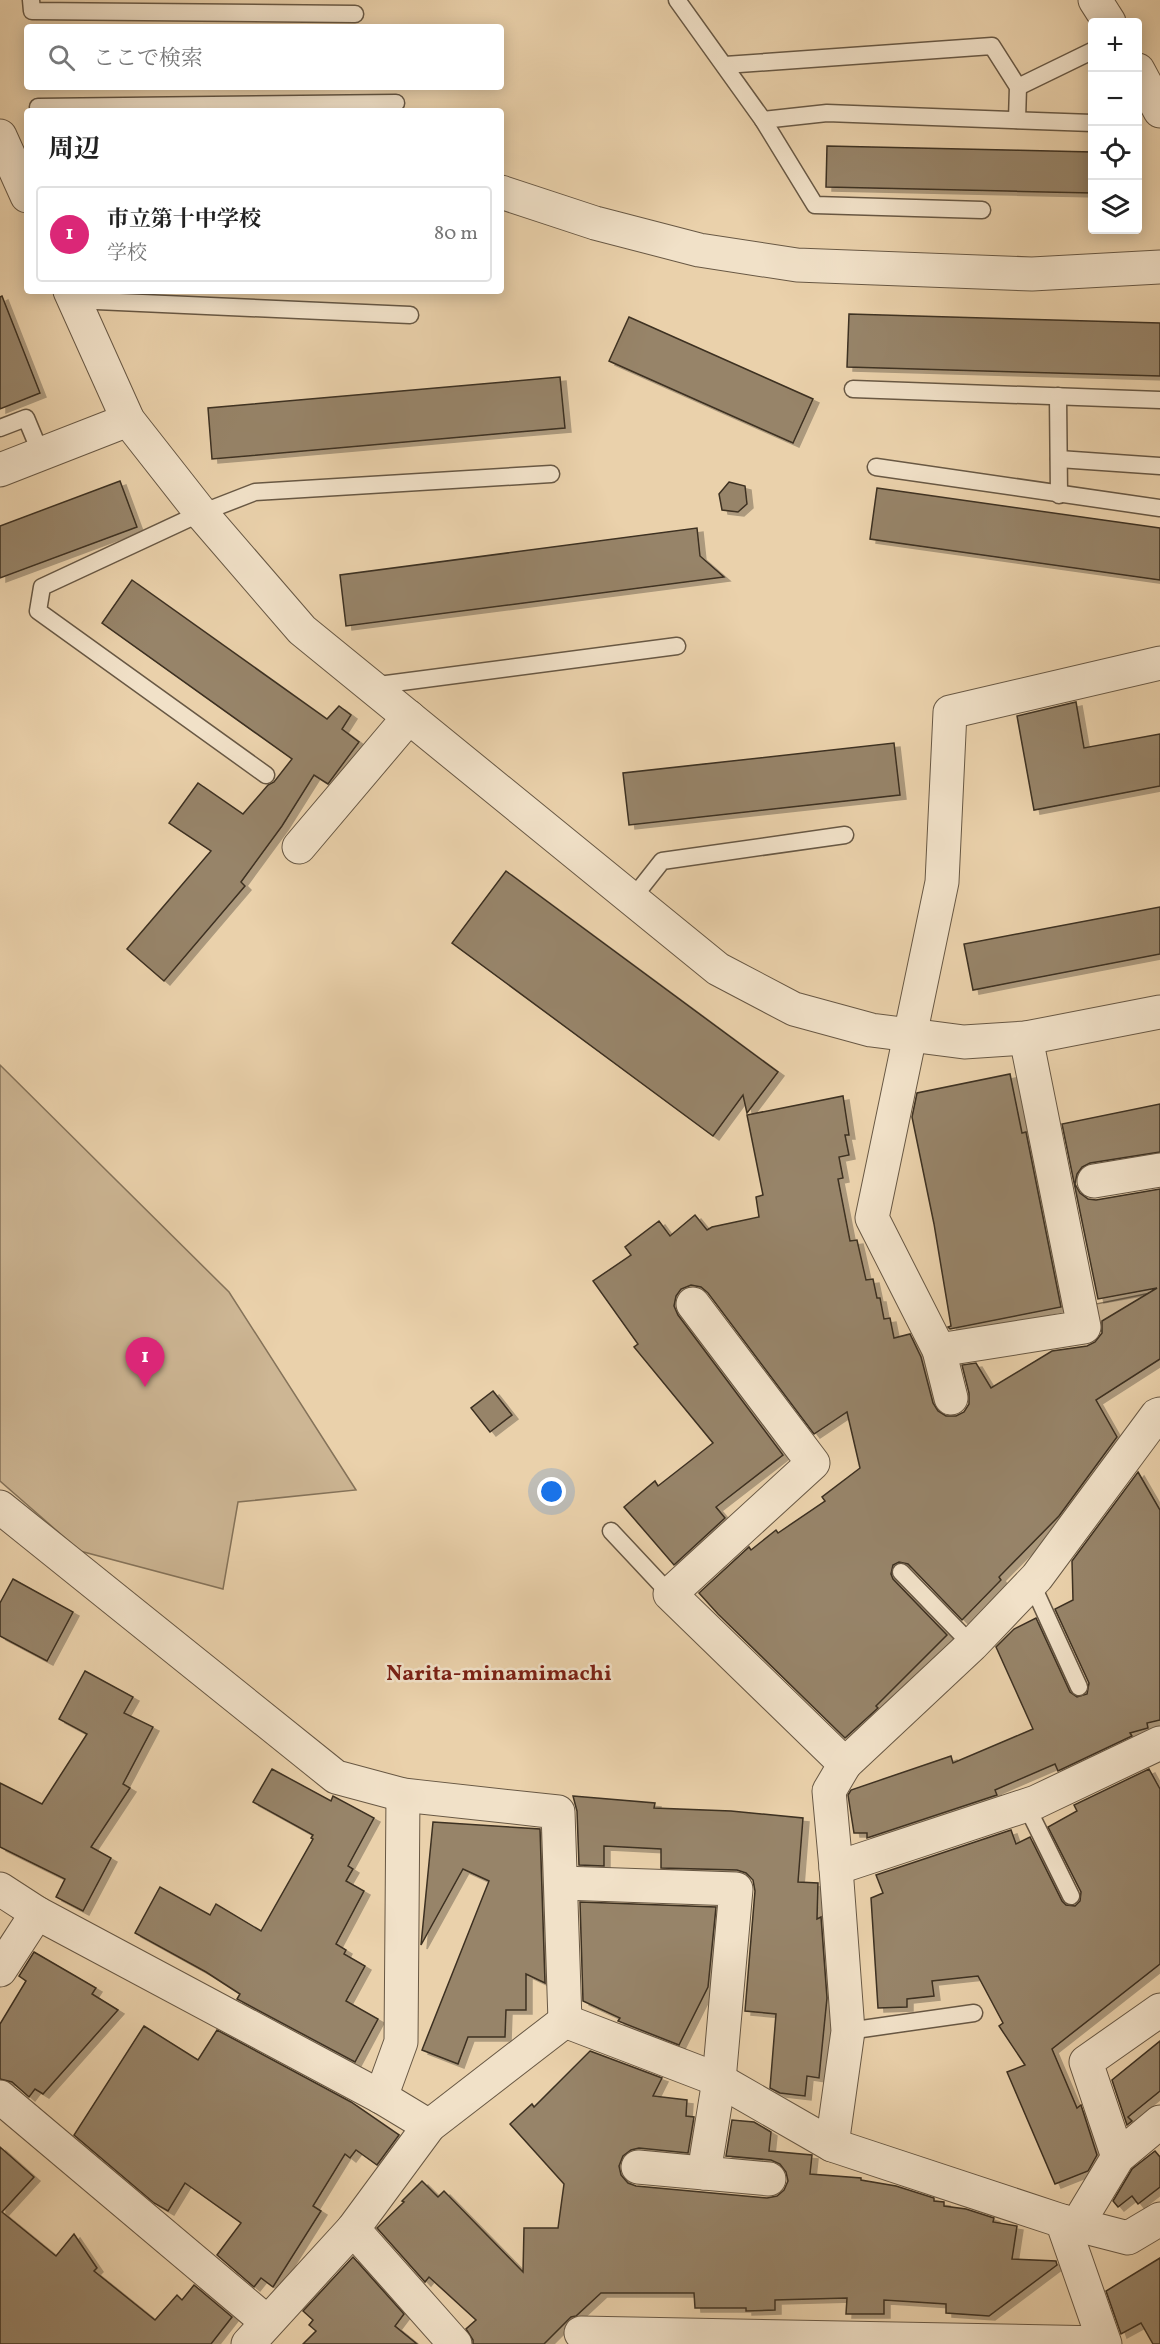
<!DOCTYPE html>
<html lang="ja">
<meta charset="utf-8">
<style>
:root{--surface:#fff;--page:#f2f2f2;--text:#222;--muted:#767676;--line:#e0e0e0;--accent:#db2777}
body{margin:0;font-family:Vollkorn,"Noto Serif JP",serif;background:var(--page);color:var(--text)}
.controls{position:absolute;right:18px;top:18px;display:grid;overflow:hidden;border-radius:6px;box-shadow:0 3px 15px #0003}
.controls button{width:54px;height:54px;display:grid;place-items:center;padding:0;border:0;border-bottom:2px solid var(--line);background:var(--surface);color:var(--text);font:30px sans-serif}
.you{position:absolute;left:552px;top:1492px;width:21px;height:21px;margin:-15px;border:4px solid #fff;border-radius:50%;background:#1a73e8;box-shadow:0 0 0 9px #1a73e833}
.badge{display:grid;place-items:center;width:39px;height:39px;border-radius:50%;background:var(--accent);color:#fff;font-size:20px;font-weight:700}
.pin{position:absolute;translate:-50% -50px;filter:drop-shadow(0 2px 3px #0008)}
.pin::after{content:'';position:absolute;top:32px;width:21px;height:18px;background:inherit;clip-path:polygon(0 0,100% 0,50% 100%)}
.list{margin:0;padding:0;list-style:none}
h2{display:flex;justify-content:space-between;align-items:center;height:78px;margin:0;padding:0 24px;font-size:26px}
h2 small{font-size:20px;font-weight:400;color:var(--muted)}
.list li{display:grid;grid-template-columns:39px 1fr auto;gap:18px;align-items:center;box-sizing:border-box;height:96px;margin:0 12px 12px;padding:0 12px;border:2px solid var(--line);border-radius:6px}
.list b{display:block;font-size:22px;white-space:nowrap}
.list p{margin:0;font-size:20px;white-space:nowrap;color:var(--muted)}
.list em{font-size:20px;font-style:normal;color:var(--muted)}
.icon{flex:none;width:33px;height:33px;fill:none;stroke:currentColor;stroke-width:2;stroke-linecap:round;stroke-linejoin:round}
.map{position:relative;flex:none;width:1160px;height:2344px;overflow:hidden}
.search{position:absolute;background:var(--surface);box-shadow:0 3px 15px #0003;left:24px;top:24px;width:480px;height:66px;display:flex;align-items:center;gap:15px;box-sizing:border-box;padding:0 21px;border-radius:6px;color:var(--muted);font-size:22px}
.panel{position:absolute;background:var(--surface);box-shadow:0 3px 15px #0003;left:24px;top:108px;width:480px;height:186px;border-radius:6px}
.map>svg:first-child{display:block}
.green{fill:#cdb694;stroke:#85735a;stroke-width:1.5}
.building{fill:#978469;stroke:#3d3021;stroke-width:1.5;filter:url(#shadow)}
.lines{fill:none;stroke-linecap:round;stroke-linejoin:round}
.service-casing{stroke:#685844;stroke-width:19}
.minor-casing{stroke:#685844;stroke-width:35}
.tertiary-casing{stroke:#685844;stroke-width:35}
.service{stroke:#f1e1c8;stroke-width:16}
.minor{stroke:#f1e1c8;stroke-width:33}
.tertiary{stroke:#f1e1c8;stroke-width:33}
.labels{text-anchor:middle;stroke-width:5;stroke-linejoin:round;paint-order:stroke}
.neighbourhood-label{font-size:22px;font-weight:bold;fill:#7a1f14;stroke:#f1e1c8}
</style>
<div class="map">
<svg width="1160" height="2344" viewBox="0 0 1160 2344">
<defs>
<filter id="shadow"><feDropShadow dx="6" dy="4" stdDeviation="0" flood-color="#0004"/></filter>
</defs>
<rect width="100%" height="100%" fill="#ead1ab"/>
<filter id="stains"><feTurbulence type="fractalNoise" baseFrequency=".00333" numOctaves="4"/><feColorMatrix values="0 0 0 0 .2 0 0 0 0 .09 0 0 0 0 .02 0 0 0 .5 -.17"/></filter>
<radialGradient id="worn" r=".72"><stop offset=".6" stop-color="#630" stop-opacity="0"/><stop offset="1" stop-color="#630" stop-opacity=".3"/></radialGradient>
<g class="green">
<path d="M0,1065L229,1292L356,1490L238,1502L223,1589L80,1551L0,1481Z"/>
<path d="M1160,1291L1135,1323L1101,1331L1096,1304Z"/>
</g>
<g class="building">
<path d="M827,146L1092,152V193L826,187Z"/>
<path d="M2,296L40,393L0,409V297Z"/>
<path d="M849,314L1160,323V376L847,367Z"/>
<path d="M629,317L813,399L793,443L609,361Z"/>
<path d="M560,377L565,428L212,459L208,408Z"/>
<path d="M120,481L137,527L0,578V526Z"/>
<path d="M729,482L745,486L747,504L738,512L722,510L719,494Z"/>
<path d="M877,488L1160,528V580L870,539Z"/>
<path d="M697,528L700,556L724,577L346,626L340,575Z"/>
<path d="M132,580L327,719L339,706L351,715L342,729L359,742L328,784L314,775L282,826L241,882L245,886L164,981L127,949L211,851L169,823L198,783L243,814L268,785L274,782L292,759L102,623Z"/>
<path d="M1076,702L1084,748L1160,734V786L1034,810L1017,716Z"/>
<path d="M894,743L900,795L629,825L623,773Z"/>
<path d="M506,871L778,1072L747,1113L743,1095L713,1136L452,943Z"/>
<path d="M1160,907V954L973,990L964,944Z"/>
<path d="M1010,1074L1022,1133L1026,1132L1061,1307L950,1329L948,1327L951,1326L934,1224L912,1117L917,1093Z"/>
<path d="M843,1096L849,1135H845L849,1155L839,1157L843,1178L838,1179L850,1241L857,1240L866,1280L873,1279L877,1298H880L884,1319L890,1318L894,1338L910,1334L921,1357L933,1403L938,1411L946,1416H956L964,1412L969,1404V1393L962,1365L976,1363L991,1388L1052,1351L1087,1346L1095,1342L1102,1333V1321L1157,1288L1098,1299L1062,1124L1160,1104V1152L1090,1163L1082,1167L1077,1174L1075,1184L1080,1193L1088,1199L1096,1200L1160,1189V1359L1096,1400L1117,1437L1059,1516L999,1577L1001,1580L962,1620L908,1564L899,1562L893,1565L891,1574L893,1579L947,1635L876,1706L878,1708L845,1738L718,1614L699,1593L749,1547L751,1550L776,1530L778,1533L825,1501L822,1497L860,1468L847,1412L814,1434L708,1293L701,1287L691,1285L681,1289L676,1296L674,1306L678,1315L783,1455L716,1507L725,1518L674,1565L624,1507L655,1481L658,1486L713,1443L634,1347L638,1344L593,1281L631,1255L625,1247L659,1221L670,1236L695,1215L707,1230L712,1227L759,1217L756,1197L763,1195L747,1115Z"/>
<path d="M493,1391L512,1415L490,1432L471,1408Z"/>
<path d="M1138,1472L1160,1510V1720L1147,1723L1148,1728L1130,1733L1132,1736L1058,1771L1055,1764L995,1790L997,1795L867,1838V1833H854L848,1795L851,1790L951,1756L953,1763L1033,1729L996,1647L1014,1629L1036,1618L1070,1692L1077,1697L1087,1694L1089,1683L1055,1609L1073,1600L1072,1561Z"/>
<path d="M13,1579L73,1612L47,1661L0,1636V1603Z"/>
<path d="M85,1671L133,1697L124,1713L153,1727L123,1784L130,1788L91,1847L111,1858L83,1911L56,1897L65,1879L0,1847V1783L42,1804L87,1734L59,1719Z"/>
<path d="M272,1769L331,1801L333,1796L374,1818L348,1866L353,1869L346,1881L364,1891L336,1944L346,1950L344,1954L365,1966L346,2001L378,2019L355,2062L237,1999L240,1994L206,1972L135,1933L160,1887L210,1915L216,1904L261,1931L313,1839L311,1838L313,1835L253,1802Z"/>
<path d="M1149,1769L1160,1789V1964L1052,2049L1077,2108L1081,2105L1097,2155L1088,2171L1055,2184L1007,2072L1025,2065L999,2026L1003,2023L978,1976L932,1981L934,1996L907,1999V2007L878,2008L871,1898L883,1893L876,1875L1011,1830L1016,1844L1030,1837L1062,1901L1066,1905L1075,1906L1080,1901L1081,1892L1048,1827L1077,1811L1074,1805Z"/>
<path d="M573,1796L655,1803L654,1808L731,1811L803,1818L798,1882L818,1883L817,1919L821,1917L827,1998L819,2078L807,2076L805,2096L780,2093L770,2088L776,2014L745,2011L755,1891L753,1880L746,1873L737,1870L661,1868V1849L604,1846V1866L579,1865L577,1811Z"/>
<path d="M433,1822L540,1829L545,1983L526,1974V2010H506L505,2037H468L458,2064L422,2050L489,1881L463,1869L421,1945Z"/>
<path d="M580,1902L716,1907L708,1987L679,2045L618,2021L620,2018L583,2001Z"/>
<path d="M34,1952L96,1988L92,1994L118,2010L43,2094L35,2089L29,2097L12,2082L0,2079V2024L26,1981L19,1976Z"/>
<path d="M144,2026L198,2060L217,2030L351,2102L399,2135L377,2165L356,2150L350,2158L345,2154L313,2206L321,2211L273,2287L261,2278L254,2287L217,2255L241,2223L185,2183L168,2211L154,2203L74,2135Z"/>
<path d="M1160,2041V2091L1128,2117L1132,2121L1127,2125L1112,2080Z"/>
<path d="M590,2051L662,2078L653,2096L687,2100L686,2116L694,2117L688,2153L639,2148L631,2150L623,2156L619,2166L621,2175L628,2183L636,2186L767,2198L777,2196L784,2190L788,2181L786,2172L780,2164L771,2160L726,2156L732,2120L754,2122L771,2132L769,2151L812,2155L810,2174L861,2178V2180L896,2186L934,2198V2201L944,2202V2206L966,2209L994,2218L993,2222L1017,2226L1012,2259L1056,2261L1057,2265L989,2316L946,2313V2304L884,2300V2314H846L847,2298L775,2300V2310L746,2311V2308H695L694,2293H601L576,2316L571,2317L544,2344H473V2340L466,2329L476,2320L429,2277L425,2282L377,2228L404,2202L402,2201L422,2181L438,2197L444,2191L523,2272L524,2228H558L564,2184L510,2124L532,2104L534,2107Z"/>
<path d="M0,2147L34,2177L2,2212L56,2256L74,2234L97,2268L94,2271L155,2320L177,2295L182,2300L194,2285L232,2317L211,2344H0Z"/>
<path d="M1155,2151L1160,2157V2187L1138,2204L1132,2196L1118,2207L1113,2201L1132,2169Z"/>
<path d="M353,2257L404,2314L395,2326L417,2344H303L316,2331L309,2325L313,2320L303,2311Z"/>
<path d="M1160,2258V2344H1153L1141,2323L1121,2334L1106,2291Z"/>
</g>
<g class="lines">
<g class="service-casing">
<g id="service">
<path d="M31,0L32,11L355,14"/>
<path d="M677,0L763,120L815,205L982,210"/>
<path d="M725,65L992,46L1018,87L1017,120"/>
<path d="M1018,87L1092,51"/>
<path d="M38,107L396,103"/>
<path d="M763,120L827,113L1092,123"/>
<path d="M74,300L410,315"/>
<path d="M853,389L1160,400"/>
<path d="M1058,396L1059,495"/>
<path d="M0,428L26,418L41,454"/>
<path d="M1059,459L1160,466"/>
<path d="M876,467L1160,508"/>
<path d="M371,686L677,646"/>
<path d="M266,775L38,611L42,587L201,513L255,492L551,474"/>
<path d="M632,899L662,861L845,835"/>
<path d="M611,1531L670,1594"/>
<path d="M901,1572L972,1645"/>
<path d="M1031,1582L1079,1687"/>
<path d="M1026,1805L1071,1896"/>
<path d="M848,2031L974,2013"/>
</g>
</g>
<g class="minor-casing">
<g id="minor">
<path d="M501,192L595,223L699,250L797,265L1032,274L1160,267"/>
<path d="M0,470L128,420"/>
<path d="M299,847L409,717"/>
<path d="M1094,1181L1160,1170"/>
<path d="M693,1304L813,1463L670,1594L845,1764L829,1791L836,1868L1036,1802L1160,1743"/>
<path d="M939,1350L1084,1327L1026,1038"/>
<path d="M951,1398L939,1350L872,1218L942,882L950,712L1160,663"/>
<path d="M0,1507L336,1777L403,1795L558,1812L565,2021"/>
<path d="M845,1764L972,1645L1037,1577L1157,1415L1160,1414"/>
<path d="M562,1883L736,1889L719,2080L704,2173"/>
<path d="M0,1889L37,1913L381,2097L429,2126"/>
<path d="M0,1970L37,1913"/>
<path d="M565,2021L719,2080L832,2145L1062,2221L1105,2344"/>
<path d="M0,2097L267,2322"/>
<path d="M381,2097L401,2042L403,1795"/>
<path d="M832,2145L848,2031L836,1868"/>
<path d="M1118,2157L1086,2062L1160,2010"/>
<path d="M638,2167L769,2179"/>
<path d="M1062,2221L1128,2238L1160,2219"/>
<path d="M1077,2225L1118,2157L1160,2122"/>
<path d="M353,2229L455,2344"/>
<path d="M581,2333L1104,2343"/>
<path d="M248,2344L353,2229L429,2126L565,2021"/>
</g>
</g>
<g class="tertiary-casing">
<g id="tertiary">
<path d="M1095,0L1109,22"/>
<path d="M1138,70L1160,111"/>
<path d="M0,136L27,196"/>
<path d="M70,291L128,420L201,513L302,630L718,969L794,1009L871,1030L964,1042L1026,1038L1160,1012"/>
</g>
</g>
<use href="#service" class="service"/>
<use href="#minor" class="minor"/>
<use href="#tertiary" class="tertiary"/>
</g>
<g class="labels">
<g class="neighbourhood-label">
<text x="499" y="1680">Narita-minamimachi</text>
</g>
</g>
<rect width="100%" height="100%" filter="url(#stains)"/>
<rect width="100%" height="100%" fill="url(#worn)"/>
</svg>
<div class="controls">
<button>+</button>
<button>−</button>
<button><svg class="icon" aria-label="locate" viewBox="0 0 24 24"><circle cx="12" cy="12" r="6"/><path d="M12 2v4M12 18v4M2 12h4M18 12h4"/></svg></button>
<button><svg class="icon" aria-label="layers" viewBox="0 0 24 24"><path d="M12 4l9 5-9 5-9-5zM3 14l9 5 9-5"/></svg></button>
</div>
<div class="you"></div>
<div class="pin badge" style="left:145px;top:1387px">1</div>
<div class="search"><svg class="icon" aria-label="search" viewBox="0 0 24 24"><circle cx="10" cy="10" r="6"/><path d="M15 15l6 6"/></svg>ここで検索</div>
<section class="panel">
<h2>周辺<small></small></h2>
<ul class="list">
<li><span class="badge">1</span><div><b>市立第十中学校</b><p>学校</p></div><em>80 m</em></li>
</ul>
</section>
</div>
